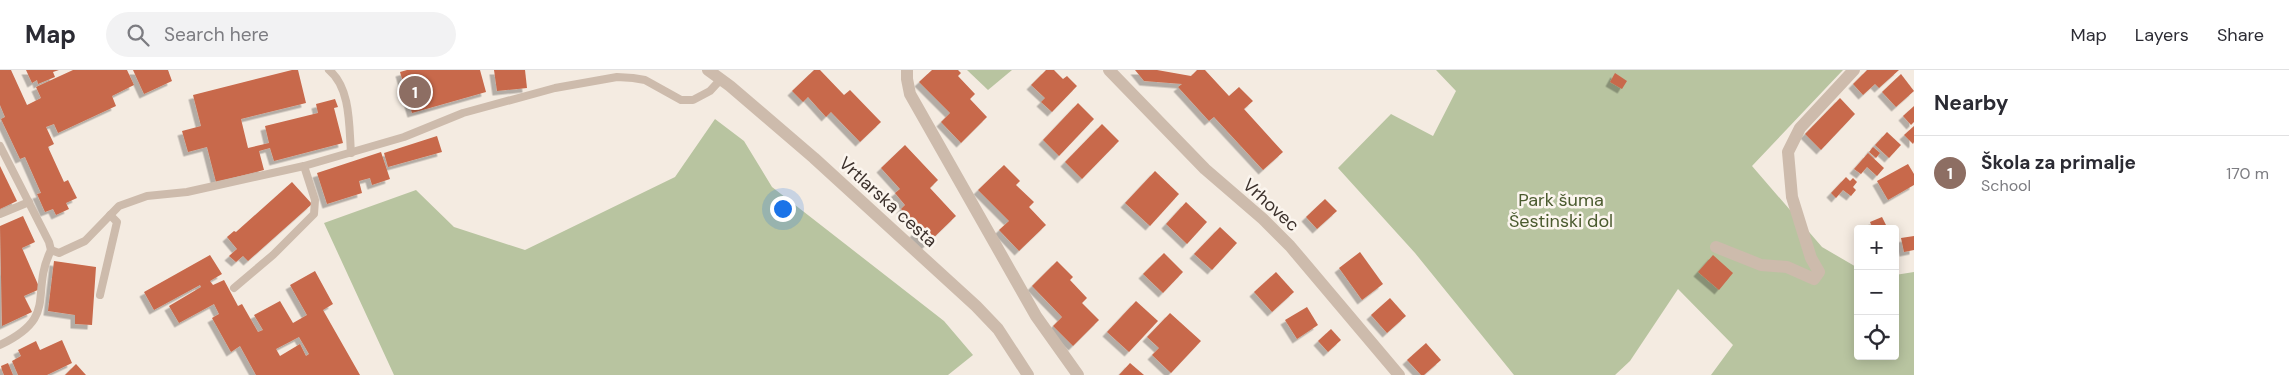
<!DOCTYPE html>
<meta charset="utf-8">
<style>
:root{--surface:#fff;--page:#f2f2f3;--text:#2b2b33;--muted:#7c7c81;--line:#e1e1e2;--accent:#7c3aed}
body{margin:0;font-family:"DM Sans",sans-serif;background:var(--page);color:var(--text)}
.controls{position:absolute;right:15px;bottom:15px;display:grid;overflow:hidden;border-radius:5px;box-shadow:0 2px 12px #0003}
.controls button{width:45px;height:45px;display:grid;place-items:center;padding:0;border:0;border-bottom:1px solid var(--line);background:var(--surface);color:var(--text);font:25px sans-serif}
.you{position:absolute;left:782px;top:138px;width:18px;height:18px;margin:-12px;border:4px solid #fff;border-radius:50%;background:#1a73e8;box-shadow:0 0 0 8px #1a73e833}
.badge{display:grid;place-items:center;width:32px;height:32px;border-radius:50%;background:var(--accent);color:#fff;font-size:16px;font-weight:700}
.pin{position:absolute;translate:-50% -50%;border:2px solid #fff;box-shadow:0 1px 5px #0006}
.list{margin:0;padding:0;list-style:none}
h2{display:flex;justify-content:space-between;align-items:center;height:65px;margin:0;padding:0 20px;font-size:21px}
h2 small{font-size:16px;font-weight:400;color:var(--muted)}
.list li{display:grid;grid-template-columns:32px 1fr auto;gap:15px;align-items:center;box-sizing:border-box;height:75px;padding:0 20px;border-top:1px solid var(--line)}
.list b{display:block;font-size:19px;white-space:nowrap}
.list p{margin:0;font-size:16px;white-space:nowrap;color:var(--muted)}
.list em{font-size:16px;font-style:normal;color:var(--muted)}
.icon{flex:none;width:28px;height:28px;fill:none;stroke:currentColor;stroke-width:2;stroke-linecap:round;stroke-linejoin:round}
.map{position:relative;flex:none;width:1914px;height:305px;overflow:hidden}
header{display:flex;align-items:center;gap:30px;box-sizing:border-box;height:70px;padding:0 25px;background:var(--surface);border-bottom:1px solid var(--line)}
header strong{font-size:24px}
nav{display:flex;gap:28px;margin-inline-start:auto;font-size:18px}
.search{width:350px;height:45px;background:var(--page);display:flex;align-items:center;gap:12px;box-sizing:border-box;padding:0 18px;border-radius:28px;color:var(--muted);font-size:19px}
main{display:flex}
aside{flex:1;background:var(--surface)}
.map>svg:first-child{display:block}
.green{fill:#b8c4a0}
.building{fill:#c8694b;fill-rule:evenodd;filter:url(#shadow)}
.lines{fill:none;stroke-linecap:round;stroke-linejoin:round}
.service{stroke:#cdbbac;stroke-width:8}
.minor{stroke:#cdbbac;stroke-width:12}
.tertiary{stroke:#cdbbac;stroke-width:12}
.labels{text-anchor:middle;stroke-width:5;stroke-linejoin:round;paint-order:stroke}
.park-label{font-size:18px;fill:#4a5a2e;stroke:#fbf5ee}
.street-label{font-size:18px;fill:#3b302b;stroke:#fbf5ee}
</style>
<header>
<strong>Map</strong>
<div class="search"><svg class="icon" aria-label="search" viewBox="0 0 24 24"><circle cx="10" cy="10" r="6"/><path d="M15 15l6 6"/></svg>Search here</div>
<nav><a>Map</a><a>Layers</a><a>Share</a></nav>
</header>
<main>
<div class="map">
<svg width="1914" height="305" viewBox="0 0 1914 305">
<defs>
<filter id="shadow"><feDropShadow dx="-4.5" dy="4.5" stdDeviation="0" flood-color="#0004"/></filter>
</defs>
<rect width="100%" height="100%" fill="#f4ebe1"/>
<g class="green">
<path d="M967,0H1012L988,20Z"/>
<path d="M1436,0H1843L1752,96L1822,177L1858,198V286H1895V205L1914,202V305H1711L1733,275L1678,219L1630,291L1615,305H1514L1415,183L1338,98L1391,44L1433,66L1456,21Z"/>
<path d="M715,49L744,71L772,117L944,251L973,285L948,305H394L324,153L416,120L454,157L525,180L675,107Z"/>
</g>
<g class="building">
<path d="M0,0H11L27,35L41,28L36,17L73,0H127L134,15L112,26L116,36L58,63L54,54L46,57L54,74L48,77L64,112L68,110L77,128L66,133L69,139L56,145L53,139L45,142L37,124L41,123L25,87L20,89L1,49L5,47L0,35Z"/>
<path d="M26,0H59L53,2L55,7L38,14L37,10L32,13Z"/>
<path d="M133,0H168L172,11L144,24Z"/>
<path d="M292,0H298L306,33L241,49L248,78L269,73L265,56L318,43L316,34L335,29L338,37L334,38L343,73L274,91L270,78L259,81L264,100L216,112L207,77L188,82L182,61L201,56L193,25Z"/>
<path d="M407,0H480L486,22L412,43L400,2Z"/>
<path d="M494,0H525L527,18L497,21Z"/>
<path d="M814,0H820L844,25L850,20L881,52L860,72L831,42L826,47L808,27L803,32L792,21Z"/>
<path d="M932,0H958L961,3L958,6L975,24L970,29L987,47L961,73L941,52L950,43L919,12Z"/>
<path d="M1046,0H1054L1063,9L1067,6L1077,16L1052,42L1041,32L1045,28L1031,15Z"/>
<path d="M1135,0H1157L1191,6L1197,0H1205L1229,26L1239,17L1253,31L1244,39L1283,82L1263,100L1214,47L1209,51L1178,17L1182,14L1144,11Z"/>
<path d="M1867,0H1899L1879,18L1875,14L1863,25L1853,14Z"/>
<path d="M1615,3L1627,11L1622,19L1610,12Z"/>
<path d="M1901,4L1914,21L1896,37L1882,22Z"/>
<path d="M1840,28L1855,44L1821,80L1805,64Z"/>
<path d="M1078,33L1094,49L1059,86L1043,70Z"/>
<path d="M1914,36V52L1911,55L1903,46Z"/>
<path d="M1102,54L1119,71L1082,109L1065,92Z"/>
<path d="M1914,56V72L1913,74L1904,65Z"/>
<path d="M1887,62L1901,75L1889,88L1875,75Z"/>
<path d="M437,66L442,82L388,97L384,83Z"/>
<path d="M905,75L938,110L930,118L956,146L926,175L914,163L919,158L901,139L905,135L895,123L900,119L881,98Z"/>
<path d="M1873,77L1880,83L1876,88L1869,82Z"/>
<path d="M381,82L390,109L372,115L370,108L359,111L362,123L327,134L317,103Z"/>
<path d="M1868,83L1884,98L1877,106L1867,97L1861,104L1854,99Z"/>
<path d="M1908,94L1914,104V115L1888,130L1877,111Z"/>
<path d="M1004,95L1020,111L1016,115L1034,132L1029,137L1046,155L1019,181L999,160L1009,151L978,120Z"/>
<path d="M0,96L17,131L0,139Z"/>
<path d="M1155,101L1179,124L1150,156L1125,133Z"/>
<path d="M1846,107L1850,111L1853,108L1857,112L1853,117L1856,120L1851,126L1843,120L1836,128L1831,123Z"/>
<path d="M292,112L312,134L248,191L243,186L236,192L229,186L237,179L227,167L234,161L236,162Z"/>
<path d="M1325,129L1337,141L1317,159L1306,147Z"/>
<path d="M1186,132L1207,152L1187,174L1166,154Z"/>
<path d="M23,146L35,172L22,178L40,219L24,226L32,242L2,256L0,156Z"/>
<path d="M1882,147L1888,159H1873L1870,152Z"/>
<path d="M1220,157L1237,173L1212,200L1194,184Z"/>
<path d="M1914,166V180L1904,182L1901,168Z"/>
<path d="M1360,182L1383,214L1362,230L1339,198Z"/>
<path d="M1164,183L1183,202L1163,223L1143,204Z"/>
<path d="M210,185L222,204L210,211L213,215L224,210L238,236L242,234L258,262L263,260L254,245L280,231L293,253L307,245L290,215L315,201L333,234L323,240L360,305H256L240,276L231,282L212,248L219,244L214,234L179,253L169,236L201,217L200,215L154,240L144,222ZM299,267L309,284L306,286L300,274L280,286L276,279Z"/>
<path d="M1713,185L1733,203L1719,220L1698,202Z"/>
<path d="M54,191L96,197L92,255L75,254V245L48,241Z"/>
<path d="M1057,191L1073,207L1070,210L1087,228L1082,233L1099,250L1073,276L1053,256L1062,247L1032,216Z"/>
<path d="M1276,202L1294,222L1272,242L1254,222Z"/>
<path d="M1390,228L1406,246L1387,263L1371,245Z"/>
<path d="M1136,231L1158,251L1129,282L1107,262Z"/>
<path d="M1307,237L1318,255L1297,269L1285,250Z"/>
<path d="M1170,243L1201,271L1171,303L1152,285L1159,278L1147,267Z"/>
<path d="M1331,259L1341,270L1328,282L1318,271Z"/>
<path d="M62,270L72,293L47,305H18L12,291L21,286L18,280L36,271L40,280Z"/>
<path d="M1426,273L1441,290L1424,305H1421L1407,290Z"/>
<path d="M8,293L13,305H4L2,300L1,296Z"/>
<path d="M1130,293L1144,305H1119Z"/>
<path d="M76,294L86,305H65Z"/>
</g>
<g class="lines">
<g class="service">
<path d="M329,0C351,18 349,57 351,83"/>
<path d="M0,76L49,172L51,180"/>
<path d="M0,144L29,132"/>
<path d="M234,218L273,185L314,144L315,130L304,96"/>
<path d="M100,225L117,152L110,145"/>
<path d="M0,275C60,246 29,225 51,180L59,183L85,171L119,136L147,126L187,122L304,96L404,67L463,43L555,18L617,7L633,8L645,10L681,30H693L710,21L721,9"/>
</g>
<g class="minor">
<path d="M708,0L730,16L814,88L976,236L998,259L1028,305"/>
<path d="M907,0V9L910,24L1036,246L1078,305"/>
<path d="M1716,177L1761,195L1787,197L1814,209L1819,202L1811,188L1792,127L1788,82L1800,58L1854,0"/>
</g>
<path class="tertiary" d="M1109,0L1205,99L1263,149L1290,176L1399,305"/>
</g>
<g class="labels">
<g class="park-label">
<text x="1561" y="136">Park šuma<tspan x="1561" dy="21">Šestinski dol</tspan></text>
</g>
<g class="street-label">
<text transform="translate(888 132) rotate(42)" y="6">Vrtlarska cesta</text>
<text transform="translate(1271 135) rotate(42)" y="6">Vrhovec</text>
</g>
</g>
</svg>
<div class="controls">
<button>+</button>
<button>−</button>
<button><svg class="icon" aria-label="locate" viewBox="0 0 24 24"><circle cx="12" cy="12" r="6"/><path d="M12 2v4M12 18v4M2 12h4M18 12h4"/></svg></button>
</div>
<div class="you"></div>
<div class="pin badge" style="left:415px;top:22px;background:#8d6e63">1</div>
</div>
<aside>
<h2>Nearby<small></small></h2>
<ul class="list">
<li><span class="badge" style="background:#8d6e63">1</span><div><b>Škola za primalje</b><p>School</p></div><em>170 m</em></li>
</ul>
</aside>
</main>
